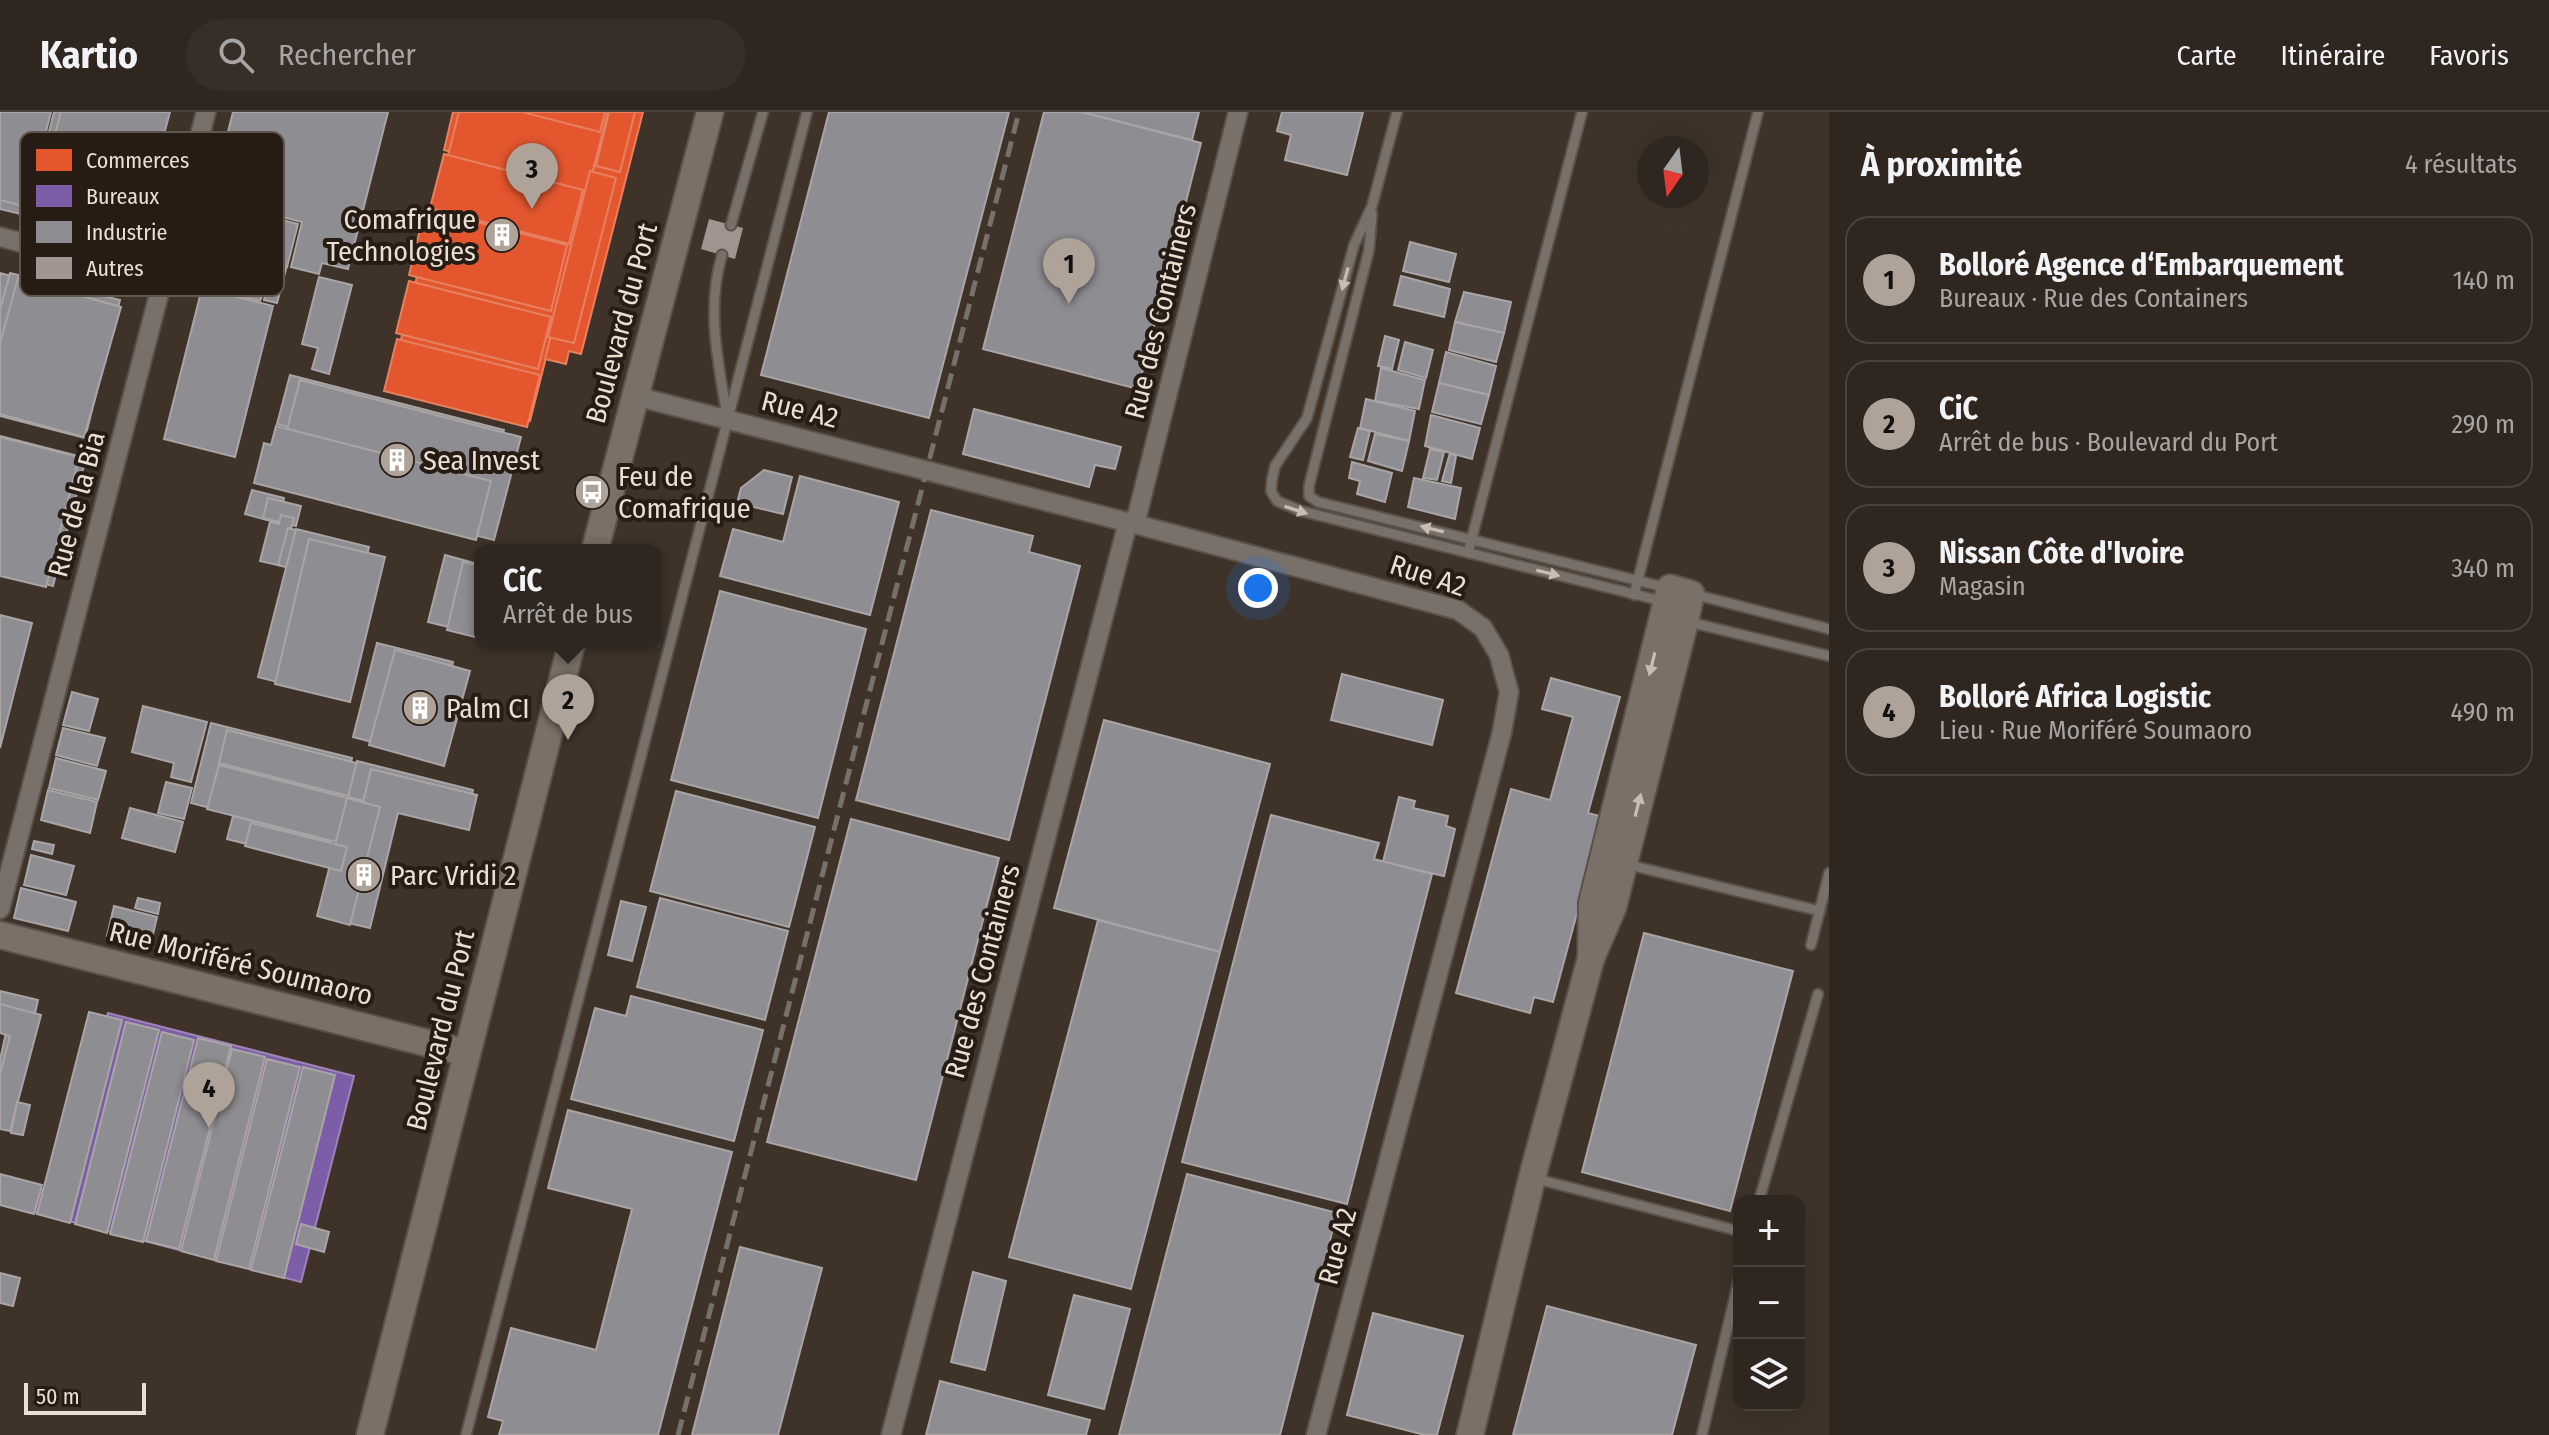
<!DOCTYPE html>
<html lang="fr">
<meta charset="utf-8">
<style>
:root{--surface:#2f261f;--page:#372e28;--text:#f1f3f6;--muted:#a7a5a4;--line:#4a433d;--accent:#afa298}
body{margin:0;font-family:"Fira Sans Condensed",sans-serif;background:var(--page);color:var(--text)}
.controls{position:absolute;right:24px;bottom:24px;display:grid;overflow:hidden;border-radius:16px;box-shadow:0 8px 32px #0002}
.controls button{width:72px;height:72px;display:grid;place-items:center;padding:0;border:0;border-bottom:2px solid var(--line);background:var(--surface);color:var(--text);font:40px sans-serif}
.compass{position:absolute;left:1637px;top:24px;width:72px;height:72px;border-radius:50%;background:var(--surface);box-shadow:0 8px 32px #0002;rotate:194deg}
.scale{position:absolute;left:24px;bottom:20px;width:122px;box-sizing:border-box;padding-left:8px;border:4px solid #ebded3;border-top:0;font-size:22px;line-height:28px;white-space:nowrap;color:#ebded3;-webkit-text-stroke:6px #261c14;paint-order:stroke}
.you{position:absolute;left:1258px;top:476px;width:28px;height:28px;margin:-20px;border:6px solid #fff;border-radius:50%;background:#1a73e8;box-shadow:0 0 0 12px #1a73e833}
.badge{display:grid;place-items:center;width:52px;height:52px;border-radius:50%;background:var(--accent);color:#111;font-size:26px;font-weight:700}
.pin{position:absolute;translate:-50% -66px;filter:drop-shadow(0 2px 4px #0008)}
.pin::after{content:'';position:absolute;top:42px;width:28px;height:24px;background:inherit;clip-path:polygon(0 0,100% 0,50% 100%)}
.popup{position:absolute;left:474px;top:432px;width:188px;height:104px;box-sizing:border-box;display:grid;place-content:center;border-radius:16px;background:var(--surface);filter:drop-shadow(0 2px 6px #0005);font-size:26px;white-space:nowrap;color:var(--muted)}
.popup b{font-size:30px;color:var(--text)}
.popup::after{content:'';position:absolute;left:50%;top:100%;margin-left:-16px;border:16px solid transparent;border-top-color:var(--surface)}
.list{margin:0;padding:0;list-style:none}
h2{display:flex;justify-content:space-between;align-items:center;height:104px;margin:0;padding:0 32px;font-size:34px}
h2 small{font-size:26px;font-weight:400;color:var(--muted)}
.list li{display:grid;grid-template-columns:52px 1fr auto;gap:24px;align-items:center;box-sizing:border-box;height:128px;margin:0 16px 16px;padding:0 16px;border:2px solid var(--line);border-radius:24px}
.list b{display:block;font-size:30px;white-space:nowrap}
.list p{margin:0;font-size:26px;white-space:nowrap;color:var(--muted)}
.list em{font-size:26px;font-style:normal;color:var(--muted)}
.icon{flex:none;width:44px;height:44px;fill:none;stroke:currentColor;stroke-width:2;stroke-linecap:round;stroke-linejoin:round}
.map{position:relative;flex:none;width:1829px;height:1323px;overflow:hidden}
header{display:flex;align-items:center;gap:48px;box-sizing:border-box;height:112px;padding:0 40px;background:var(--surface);border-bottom:2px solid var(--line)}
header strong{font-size:38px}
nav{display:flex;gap:44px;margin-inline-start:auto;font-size:28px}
.search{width:560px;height:72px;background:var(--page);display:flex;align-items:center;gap:20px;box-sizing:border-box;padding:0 28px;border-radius:44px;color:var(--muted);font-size:30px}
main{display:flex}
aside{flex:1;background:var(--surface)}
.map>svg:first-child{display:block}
.shops{fill:#e4572e;stroke:#e68060;stroke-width:2}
.offices{fill:#7b5ea7;stroke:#9d84b4;stroke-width:2}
.industry{fill:#8d8d92;stroke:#a9a5a6;stroke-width:2}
.building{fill:#a0958f}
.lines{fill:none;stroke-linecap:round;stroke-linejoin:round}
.lane-casing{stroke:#5b5149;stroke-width:13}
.street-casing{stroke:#5b5149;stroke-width:22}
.secondary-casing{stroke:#5b5149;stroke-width:30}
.lane{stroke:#797069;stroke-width:9}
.street{stroke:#797069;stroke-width:18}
.secondary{stroke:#7a7067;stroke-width:26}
.rail{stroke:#7a706a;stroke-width:5;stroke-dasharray:16 8;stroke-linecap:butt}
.oneway{fill:#c9bdb3}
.labels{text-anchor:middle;stroke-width:8;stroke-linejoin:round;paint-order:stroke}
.poi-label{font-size:28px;fill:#ebded3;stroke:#261c14;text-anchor:start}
.street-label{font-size:28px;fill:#ebded3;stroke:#261c14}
.key{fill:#261c14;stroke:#61564d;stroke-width:2}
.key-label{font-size:22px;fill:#ebded3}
</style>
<header>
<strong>Kartio</strong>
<div class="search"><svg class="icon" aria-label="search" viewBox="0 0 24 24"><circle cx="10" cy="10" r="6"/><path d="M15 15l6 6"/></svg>Rechercher</div>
<nav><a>Carte</a><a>Itinéraire</a><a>Favoris</a></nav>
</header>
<main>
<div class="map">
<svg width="1829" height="1323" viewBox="0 0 1829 1323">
<rect width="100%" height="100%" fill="#3f3329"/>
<g class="shops">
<path d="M453,0H510L599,23L586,75L444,38Z"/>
<path d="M459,0H608L530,309L389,274Z"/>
<path d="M522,0H605L600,20Z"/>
<path d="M608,0H643L581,242L569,239L566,252L545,247Z"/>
<path d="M609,0H635L620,60L596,54Z"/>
<path d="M444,42L583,78L569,132L430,96Z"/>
<path d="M590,59L616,66L574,231L548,225Z"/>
<path d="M425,97L567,133L551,199L409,163Z"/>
<path d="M409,169L551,205L538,257L396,221Z"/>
<path d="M397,227L540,263L527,315L384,279Z"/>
</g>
<path class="offices" d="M108,901L354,964L301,1170L0,1091V1067L61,1083Z"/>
<g class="industry">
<path d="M0,0H49L25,103L0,97Z"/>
<path d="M0,0H51L27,95L0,88Z"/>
<path d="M54,0H159L128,123L29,98Z"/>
<path d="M61,0H170L133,136L32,108Z"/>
<path d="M233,0H388L348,157L322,151L319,162L291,155L302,110L211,87Z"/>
<path d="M829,0H1009L929,306L761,263Z"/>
<path d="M1044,0H1082L1201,31L1138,277L983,237Z"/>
<path d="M1082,0H1199L1192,28Z"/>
<path d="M1282,0H1363L1347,63L1285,48L1291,23L1277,19Z"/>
<path d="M199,87L298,112L287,155L185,129L194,93L197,94Z"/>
<path d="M1410,130L1456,142L1449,170L1403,159Z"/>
<path d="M186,132L286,157L277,191L264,188L266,178L180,157Z"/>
<path d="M0,161L18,166L0,231Z"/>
<path d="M10,161L120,188L85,326L0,304V198Z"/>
<path d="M1401,164L1450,177L1444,205L1394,193Z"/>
<path d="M319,165L352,173L329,262L312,257L318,236L302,232Z"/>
<path d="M18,166L121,195L84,325L0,302V231Z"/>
<path d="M213,169L263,181L260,189L210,176Z"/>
<path d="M202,176L273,194L235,345L164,327Z"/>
<path d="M1464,180L1511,190L1504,221L1455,210Z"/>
<path d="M1455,210L1504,221L1496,250L1449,238Z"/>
<path d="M1385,224L1399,228L1392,257L1378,254Z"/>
<path d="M1405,230L1433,238L1426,266L1398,258Z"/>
<path d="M1446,240L1496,254L1489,283L1439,271Z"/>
<path d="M1381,256L1425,268L1419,297L1375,289Z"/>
<path d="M290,263L504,318L491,366L277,312Z"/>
<path d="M300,268L521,325L494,428L273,371Z"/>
<path d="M1439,271L1489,283L1481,312L1432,300Z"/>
<path d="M1366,287L1415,299L1409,329L1360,316Z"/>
<path d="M974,297L1121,335L1115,357L1095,353L1089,375L963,342Z"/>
<path d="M1431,303L1480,316L1472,347L1425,334Z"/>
<path d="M276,314L491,369L476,428L254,371L264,331L271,333Z"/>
<path d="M1358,316L1370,319L1363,348L1350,345Z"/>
<path d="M1375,322L1409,329L1402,359L1368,349Z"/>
<path d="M0,324L86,346L53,474L0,460Z"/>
<path d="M0,325L79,345L46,475L0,464Z"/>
<path d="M1430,337L1444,340L1437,368L1423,366Z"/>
<path d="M1450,341L1456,344L1451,371L1442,369Z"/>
<path d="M1352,350L1392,361L1385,390L1357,382L1360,369L1349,366Z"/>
<path d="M764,358L792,365L783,402L737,391L741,376Z"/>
<path d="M800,364L899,390L870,503L720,464L733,417L783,430Z"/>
<path d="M1414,366L1461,376L1455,407L1408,395Z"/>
<path d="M252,378L284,386L278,411L245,402Z"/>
<path d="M268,386L301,394L296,414L263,406Z"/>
<path d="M931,398L1033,424L1029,440L1080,454L1009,728L856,688Z"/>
<path d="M281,403L294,406L287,431H290L286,448H283L282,454L260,449L270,410L279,412Z"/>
<path d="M288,416L307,421L297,458L278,453Z"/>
<path d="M296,417L369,435L332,584L258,565Z"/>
<path d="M309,427L385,445L350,590L275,572Z"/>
<path d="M445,443L478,452L461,518L428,510Z"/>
<path d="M463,450L480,454L479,526L447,518Z"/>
<path d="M720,479L866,517L818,706L671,668Z"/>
<path d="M0,503L32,511L0,636Z"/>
<path d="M377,531L453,550L429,645L353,625Z"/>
<path d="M395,538L470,559L444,654L369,633Z"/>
<path d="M1342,562L1443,588L1432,633L1331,608Z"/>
<path d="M1551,566L1620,585L1588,701L1603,705L1553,890L1534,885L1530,901L1456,881L1511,677L1550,688L1573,605L1542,597Z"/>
<path d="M72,580L98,587L89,619L63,613Z"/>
<path d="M143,594L207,610L191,670L171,665L174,651L132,640Z"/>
<path d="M1104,608L1270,652L1220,840L1054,796Z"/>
<path d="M211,611L352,646L331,727L191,691Z"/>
<path d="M63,616L105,626L97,654L56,643Z"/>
<path d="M227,618L368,654L360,687L219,651Z"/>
<path d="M56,646L106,659L98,688L49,676Z"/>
<path d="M357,649L473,678L464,714L348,685Z"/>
<path d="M219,653L359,689L348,733L207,697Z"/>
<path d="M371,657L477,683L469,718L398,701L370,816L335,808Z"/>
<path d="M166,670L192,676L184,707L158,701Z"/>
<path d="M48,678L97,690L90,721L41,708Z"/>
<path d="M676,679L815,715L789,815L650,779Z"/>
<path d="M1399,685L1415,689L1413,696L1448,704L1446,714L1455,717L1444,764L1383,750Z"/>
<path d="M347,686L380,695L350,813L317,804Z"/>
<path d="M130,696L183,710L175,740L122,726Z"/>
<path d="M1271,703L1379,731L1374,747L1432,762L1347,1092L1182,1050Z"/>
<path d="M233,704L331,729L325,752L227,727Z"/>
<path d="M851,707L999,746L916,1068L767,1030Z"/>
<path d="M251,711L347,735L341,759L245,734Z"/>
<path d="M34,729L54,733L52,742L32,737Z"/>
<path d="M31,743L74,754L66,783L24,773Z"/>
<path d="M21,776L76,790L68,819L14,806Z"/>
<path d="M138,786L160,791L158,802L135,796Z"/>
<path d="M660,786L788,819L765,908L637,875Z"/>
<path d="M621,789L646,795L632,849L608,843Z"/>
<path d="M114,794L157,805L150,835L107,824Z"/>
<path d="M1098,808L1220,840L1131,1177L1009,1145Z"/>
<path d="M1644,821L1793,859L1730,1099L1582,1060Z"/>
<path d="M0,879L38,888L11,1009L0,1006V948L9,907L0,905Z"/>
<path d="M631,884L763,918L734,1029L571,987L595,896L626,904Z"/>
<path d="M0,892L41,903L10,1019L0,1017V962L10,924L0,921Z"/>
<path d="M89,900L122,908L70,1111L37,1102Z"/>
<path d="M126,910L159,918L107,1121L75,1112Z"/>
<path d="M162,920L194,928L143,1130L110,1122Z"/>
<path d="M198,926L231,934L179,1137L146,1129Z"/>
<path d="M232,937L265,945L214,1148L181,1139Z"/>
<path d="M267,947L300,955L249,1157L216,1149Z"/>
<path d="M303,955L335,963L284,1166L251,1158Z"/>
<path d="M17,990L30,993L23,1023L11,1021Z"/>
<path d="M568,998L732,1040L658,1323H499L503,1309L488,1305L511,1216L596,1238L632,1097L548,1076Z"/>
<path d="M0,1062L42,1073L34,1102L0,1093Z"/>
<path d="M1187,1062L1337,1101L1280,1323H1119Z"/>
<path d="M301,1112L329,1120L324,1140L296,1132Z"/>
<path d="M740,1135L822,1156L778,1323H692Z"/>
<path d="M973,1160L1006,1169L985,1258L951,1250Z"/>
<path d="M0,1161L20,1166L13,1194L0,1191Z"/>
<path d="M1074,1183L1130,1197L1104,1297L1048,1283Z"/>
<path d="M1547,1194L1696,1233L1672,1323H1513Z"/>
<path d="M1373,1201L1463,1224L1437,1323H1425L1347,1303Z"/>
<path d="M940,1269L1090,1308L1086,1323H926Z"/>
</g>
<path class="building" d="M709,107L743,116L735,147L701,137Z"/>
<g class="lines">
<g class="lane-casing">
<g id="lane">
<path d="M1397,0L1372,94L1354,133L1307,306L1275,354L1272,368L1271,379L1277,389L1301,399L1662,489"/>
<path d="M1372,102L1369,138L1309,374V384L1318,390L1668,476"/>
<path d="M731,113L763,0"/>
<path d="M722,143C706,197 718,249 727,304"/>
<path d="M1468,441L1582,0"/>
<path d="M1693,482L1829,517"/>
<path d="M1634,483L1758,0"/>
<path d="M1689,510L1829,544"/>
<path d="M1625,752L1820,799"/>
<path d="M1811,833L1829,761"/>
<path d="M1533,1066L1739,1119"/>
<path d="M1759,1089L1818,882"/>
<path d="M466,1323L807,0"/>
<path d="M1702,1323L1739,1167"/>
</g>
</g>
<g class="street-casing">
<g id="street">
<path d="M0,125L163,167"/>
<path d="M635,284L1135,412L1458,498L1483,516L1499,543L1509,580L1502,620L1316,1323"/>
<path d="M1135,412L1238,0"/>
<path d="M0,797L206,0"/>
<path d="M891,1323L1128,410"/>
</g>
</g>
<g class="secondary-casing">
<g id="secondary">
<path d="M595,438L710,0"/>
<path d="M0,823L467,941"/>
<path d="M370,1323L572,530"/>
<path d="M1470,1323L1532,1066L1591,846L1613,795L1685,509L1691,482L1670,476L1592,791L1591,846"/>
</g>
</g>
<use href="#lane" class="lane"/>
<use href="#street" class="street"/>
<use href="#secondary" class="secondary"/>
<path class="rail" d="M678,1323L1019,0"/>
</g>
<defs><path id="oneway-solid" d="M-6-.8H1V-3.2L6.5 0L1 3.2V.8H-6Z" transform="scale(2)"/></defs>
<g class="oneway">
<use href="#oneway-solid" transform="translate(1345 167) rotate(105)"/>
<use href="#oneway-solid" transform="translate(1296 398) rotate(18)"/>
<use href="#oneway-solid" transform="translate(1432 417) rotate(-166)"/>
<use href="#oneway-solid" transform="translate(1548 461) rotate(14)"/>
<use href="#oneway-solid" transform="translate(1652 552) rotate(104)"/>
<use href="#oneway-solid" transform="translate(1638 693) rotate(-76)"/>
</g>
<defs>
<g id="building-disc" transform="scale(1.8)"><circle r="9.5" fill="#afa298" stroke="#261c14"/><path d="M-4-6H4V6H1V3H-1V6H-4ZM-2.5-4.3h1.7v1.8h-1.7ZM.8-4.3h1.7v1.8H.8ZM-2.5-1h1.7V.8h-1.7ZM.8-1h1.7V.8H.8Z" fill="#fff"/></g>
<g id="bus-disc" transform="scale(1.8)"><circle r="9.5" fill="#afa298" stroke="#261c14"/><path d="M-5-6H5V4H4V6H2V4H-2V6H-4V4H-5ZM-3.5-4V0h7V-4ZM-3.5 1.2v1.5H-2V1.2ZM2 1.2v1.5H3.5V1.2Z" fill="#fff"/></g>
</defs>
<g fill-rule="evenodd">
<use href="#building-disc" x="502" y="123"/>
<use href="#building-disc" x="397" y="348"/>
<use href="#bus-disc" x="592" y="380"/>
<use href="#building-disc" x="420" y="596"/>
<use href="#building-disc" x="364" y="763"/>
</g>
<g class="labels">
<g class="poi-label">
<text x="476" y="117" text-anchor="end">Comafrique<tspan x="476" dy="32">Technologies</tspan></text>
<text x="423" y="358">Sea Invest</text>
<text x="618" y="374">Feu de<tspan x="618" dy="32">Comafrique</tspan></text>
<text x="446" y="606">Palm CI</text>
<text x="390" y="773">Parc Vridi 2</text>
</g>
<g class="street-label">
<text transform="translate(1160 199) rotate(-76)" y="10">Rue des Containers</text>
<text transform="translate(621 211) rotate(-75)" y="10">Boulevard du Port</text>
<text transform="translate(800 297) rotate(14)" y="10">Rue A2</text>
<text transform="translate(76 392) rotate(-75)" y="10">Rue de la Bia</text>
<text transform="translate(1428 463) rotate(18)" y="10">Rue A2</text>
<text transform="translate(241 851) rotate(14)" y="10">Rue Moriféré Soumaoro</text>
<text transform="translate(982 859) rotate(-75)" y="10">Rue des Containers</text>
<text transform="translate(440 918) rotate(-76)" y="10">Boulevard du Port</text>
<text transform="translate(1337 1134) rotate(-75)" y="10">Rue A2</text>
</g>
</g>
<rect x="20" y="20" width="264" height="164" rx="12" class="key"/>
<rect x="36" y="37" width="36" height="22" fill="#e4572e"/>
<rect x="36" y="73" width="36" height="22" fill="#7b5ea7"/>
<rect x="36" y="109" width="36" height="22" fill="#8d8d92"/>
<rect x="36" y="145" width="36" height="22" fill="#a0958f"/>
<g class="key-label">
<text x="86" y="56">Commerces</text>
<text x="86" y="92">Bureaux</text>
<text x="86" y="128">Industrie</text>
<text x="86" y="164">Autres</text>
</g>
</svg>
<div class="controls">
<button>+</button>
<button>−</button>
<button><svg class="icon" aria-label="layers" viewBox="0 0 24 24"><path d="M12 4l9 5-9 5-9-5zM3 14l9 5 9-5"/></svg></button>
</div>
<svg class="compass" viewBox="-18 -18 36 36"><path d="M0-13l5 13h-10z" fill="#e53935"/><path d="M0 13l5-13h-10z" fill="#a7a5a4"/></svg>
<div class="scale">50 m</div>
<div class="you"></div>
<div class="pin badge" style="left:1069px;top:192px">1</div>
<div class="pin badge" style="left:568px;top:628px">2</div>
<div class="popup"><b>CiC</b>Arrêt de bus</div>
<div class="pin badge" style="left:532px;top:97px">3</div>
<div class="pin badge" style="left:209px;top:1016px">4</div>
</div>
<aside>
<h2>À proximité<small>4 résultats</small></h2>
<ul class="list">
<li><span class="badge">1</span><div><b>Bolloré Agence d‘Embarquement</b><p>Bureaux · Rue des Containers</p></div><em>140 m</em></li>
<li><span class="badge">2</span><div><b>CiC</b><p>Arrêt de bus · Boulevard du Port</p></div><em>290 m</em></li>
<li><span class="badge">3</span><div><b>Nissan Côte d'Ivoire</b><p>Magasin</p></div><em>340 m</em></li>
<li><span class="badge">4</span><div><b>Bolloré Africa Logistic</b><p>Lieu · Rue Moriféré Soumaoro</p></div><em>490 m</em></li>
</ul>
</aside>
</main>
